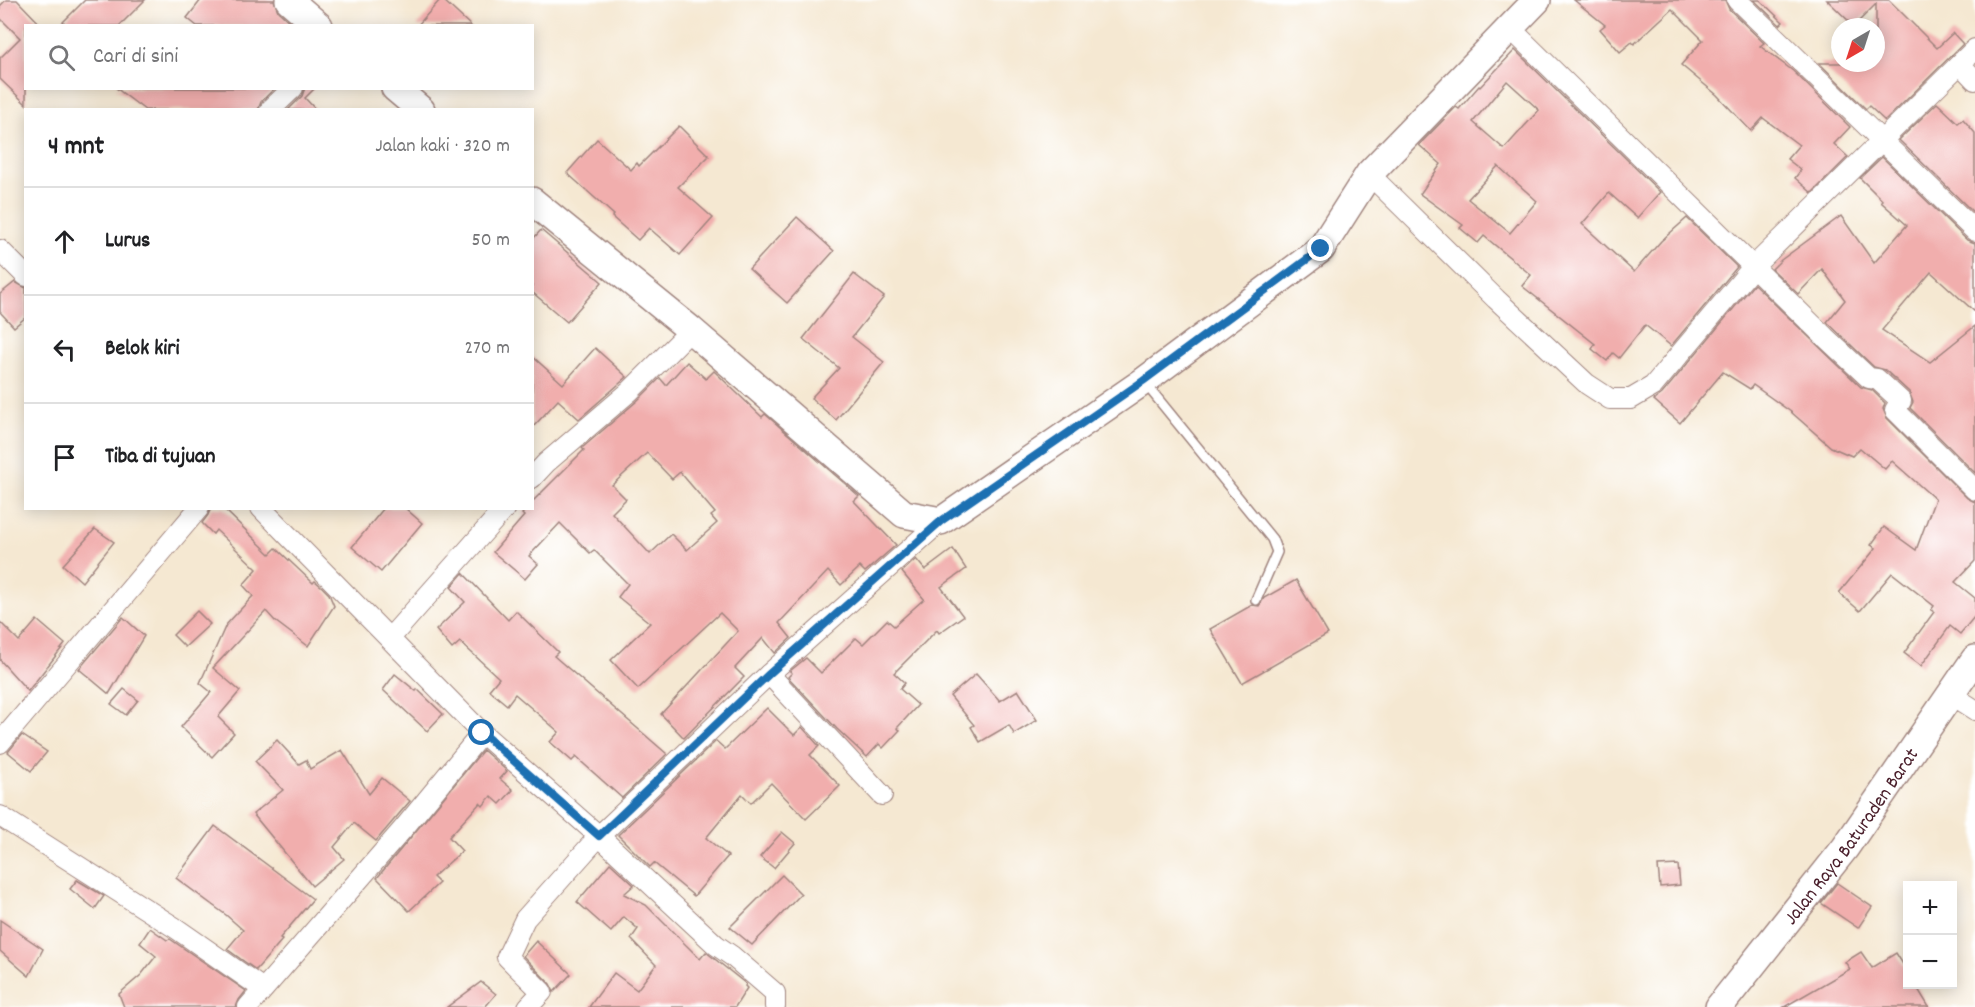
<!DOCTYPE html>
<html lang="id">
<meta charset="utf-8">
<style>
:root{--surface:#fff;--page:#f6f6f6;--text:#202124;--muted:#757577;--line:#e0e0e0}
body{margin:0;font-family:Dekko,sans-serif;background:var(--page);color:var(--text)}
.controls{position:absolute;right:18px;bottom:18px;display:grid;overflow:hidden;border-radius:0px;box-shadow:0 3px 15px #0003}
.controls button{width:54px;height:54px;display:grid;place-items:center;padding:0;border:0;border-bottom:2px solid var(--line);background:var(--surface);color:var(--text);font:30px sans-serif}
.compass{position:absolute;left:1831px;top:18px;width:54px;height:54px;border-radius:50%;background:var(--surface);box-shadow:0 3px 15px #0003;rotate:219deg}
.stop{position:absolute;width:18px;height:18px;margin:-14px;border:4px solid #1f6fb2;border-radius:50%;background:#fff}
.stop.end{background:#1f6fb2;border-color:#fff;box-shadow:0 2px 6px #0008}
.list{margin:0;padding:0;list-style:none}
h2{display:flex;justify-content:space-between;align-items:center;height:78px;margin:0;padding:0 24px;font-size:26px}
h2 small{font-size:20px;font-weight:400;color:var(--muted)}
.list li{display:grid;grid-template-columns:39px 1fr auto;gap:18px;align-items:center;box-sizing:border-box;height:108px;padding:0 24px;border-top:2px solid var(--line)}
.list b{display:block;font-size:22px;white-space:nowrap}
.list em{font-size:20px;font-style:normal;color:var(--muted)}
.icon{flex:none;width:33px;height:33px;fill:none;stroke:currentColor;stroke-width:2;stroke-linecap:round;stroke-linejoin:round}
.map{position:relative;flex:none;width:1975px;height:1007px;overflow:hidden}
.search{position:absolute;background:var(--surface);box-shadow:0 3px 15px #0003;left:24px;top:24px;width:510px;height:66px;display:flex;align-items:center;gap:15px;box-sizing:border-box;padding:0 21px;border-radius:0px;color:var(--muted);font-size:22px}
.panel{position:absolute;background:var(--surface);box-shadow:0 3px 15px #0003;left:24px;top:108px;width:510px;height:402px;border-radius:0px}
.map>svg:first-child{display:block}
.building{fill:#f1aead;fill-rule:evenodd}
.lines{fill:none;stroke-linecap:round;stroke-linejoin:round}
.lane-casing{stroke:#a0847e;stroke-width:12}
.street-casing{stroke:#a0847e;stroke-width:22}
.secondary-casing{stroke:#a0847e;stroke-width:30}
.lane{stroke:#fff;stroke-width:9}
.street{stroke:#fff;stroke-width:20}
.secondary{stroke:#fff;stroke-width:27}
.route{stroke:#1f6fb2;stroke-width:8}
.labels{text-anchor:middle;stroke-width:4.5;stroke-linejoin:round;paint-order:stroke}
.street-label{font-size:20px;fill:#4a1f2b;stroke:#fff}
</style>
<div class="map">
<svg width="1975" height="1007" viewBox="0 0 1975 1007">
<rect width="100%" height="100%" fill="#fff"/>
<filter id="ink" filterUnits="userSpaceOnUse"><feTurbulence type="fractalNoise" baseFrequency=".0167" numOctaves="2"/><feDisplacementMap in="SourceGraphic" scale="12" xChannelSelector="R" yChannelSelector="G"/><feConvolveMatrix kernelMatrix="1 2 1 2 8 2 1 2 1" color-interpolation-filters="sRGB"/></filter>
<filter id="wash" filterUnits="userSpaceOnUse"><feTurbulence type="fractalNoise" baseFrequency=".008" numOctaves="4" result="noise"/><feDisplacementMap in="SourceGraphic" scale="24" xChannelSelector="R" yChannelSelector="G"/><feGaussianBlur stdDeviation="1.35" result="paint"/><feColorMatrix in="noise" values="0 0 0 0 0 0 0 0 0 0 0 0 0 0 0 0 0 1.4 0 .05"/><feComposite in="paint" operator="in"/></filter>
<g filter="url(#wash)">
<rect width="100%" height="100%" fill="#f5e8d2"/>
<g id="blocks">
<g class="building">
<path d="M6,0H17L42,26H26V104L0,79V58L20,38L0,18V6Z"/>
<path d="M85,0H145L119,26H59Z"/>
<path d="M201,0H274L278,11L294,26H197L187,18Z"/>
<path d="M440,0H443L471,26H417Z"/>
<path d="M1574,0H1725L1729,9L1764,43L1760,46L1793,71L1850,127L1834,144L1848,157L1812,193L1795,178L1801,170L1787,159L1799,145L1763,118L1751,131L1717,95L1681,65L1703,40L1672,9L1634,44L1632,42L1620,52L1600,29L1605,25Z"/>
<path d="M1754,0H1760L1783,22L1780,25Z"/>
<path d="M1827,0H1889L1937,48L1953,33L1963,44L1885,121L1869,106L1866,109L1819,63H1876V4L1854,26Z"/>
<path d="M1515,50L1660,192L1637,218L1609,193L1582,224L1634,272L1661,241L1687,218L1737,267L1671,346L1645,325L1619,358L1613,353L1607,361L1592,349L1595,344L1522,286L1531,275L1484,236L1478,243L1460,228L1463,225L1420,194L1441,164L1419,145L1456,107L1459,109L1479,86L1480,87ZM1507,81L1539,110L1504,149L1473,122ZM1498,166L1537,201L1510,233L1468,199Z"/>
<path d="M116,88H275L261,102L258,110H145Z"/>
<path d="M305,88H315L305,98L316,110H288L302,96Z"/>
<path d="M1937,103L1958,123L1963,119L1975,133V214L1899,140Z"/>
<path d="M679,126L709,156L678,187L713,218L680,255L649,228L638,240L612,217L614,215L567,173L597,139L631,170L637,163L639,166Z"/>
<path d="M1882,157L1967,240L1975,243V312L1931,272L1882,330L1930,362L1975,326V473L1910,408L1913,402L1909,392L1885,370L1874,367L1827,322L1845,300L1822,269L1798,294L1772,269L1781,260L1841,216L1874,263L1907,225L1881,202L1882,200L1860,178Z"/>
<path d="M797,217L834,251L787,303L749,269Z"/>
<path d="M541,230L602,282L567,322L532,292V240Z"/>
<path d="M854,274L884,297L852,337L884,362L836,420L811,398L839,368L803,339Z"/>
<path d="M15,282L26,288V317L14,327L0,312V294Z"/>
<path d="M1754,284L1861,387L1872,390L1885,403L1883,409L1887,418L1967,498L1975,502V561L1955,582L1975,598V616L1960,634L1950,626L1921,666L1904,653L1934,612L1931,610L1934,606L1892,573L1860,611L1839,593L1876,548L1871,545L1884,527L1916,550L1935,499L1892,461L1885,469L1860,448L1852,456L1831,447L1791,412L1753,385L1750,389L1723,372L1680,423L1654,400L1662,394Z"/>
<path d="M595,348L627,377L579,419L558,400L532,428V356L563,384Z"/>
<path d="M687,362L706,379L714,371L762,417L765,414L859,496L854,501L896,545L865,572L860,567L841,585L828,571L779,623L791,638L775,653L763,638L735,668L744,677L684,738L661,714L738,631L720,613L638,689L611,660L650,623L618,597L628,584L594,550L590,553L560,523L529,556L538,564L525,579L493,552L524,516L522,514L527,508H532V502L584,450L582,448L637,401L660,378L666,385ZM647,453L672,479L680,472L715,513L711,516L717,523L687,550L671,534L650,554L612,513L626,499L612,485Z"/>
<path d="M211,508H223L270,554L276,548L313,583L315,581L322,587L329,594L334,606L308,646L275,621L266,611L213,668L240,691L218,717L234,733L212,757L181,727L211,692L200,683L226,625L253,596L243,585L257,569L216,530L213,534L202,523L208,515Z"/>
<path d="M384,508H405L422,523L381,572L352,547Z"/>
<path d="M95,529L114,542L82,582L63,565Z"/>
<path d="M953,549L966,569L941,587L963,616L939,633L937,630L894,673L905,683L900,689L918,705L897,728L900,730L883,748L879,744L867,757L837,729L788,677L792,673L790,671L806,658L821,673L856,638L863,644L887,620L894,626L924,599L902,572L916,559L925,570Z"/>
<path d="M463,573L508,620L516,611L558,652L554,656L667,754L622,798L576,757L572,761L550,742L559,732L515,694L507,705L489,690L499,678L460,642L452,649L436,630L465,602L451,587Z"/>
<path d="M1296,580L1328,634L1242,683L1210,629L1252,605L1259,606L1264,598Z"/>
<path d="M197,611L210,624L185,647L173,635Z"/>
<path d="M123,617L144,636L109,694L79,669Z"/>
<path d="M37,620L65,644L28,691L0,660V622L19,641Z"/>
<path d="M395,674L416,691L417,689L443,714L427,731L383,690Z"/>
<path d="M976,674L1000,701L1018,690L1037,720L1014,734L1009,725L980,742L971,727L974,725L950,696Z"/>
<path d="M124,689L138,700L126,715L111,704Z"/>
<path d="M767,708L794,735L802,727L819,746L810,755L840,786L806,819L771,783L751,803L742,794L706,838L728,856L694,896L654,863L650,867L618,835L716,741L725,749Z"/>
<path d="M22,735L47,752L31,771L8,752Z"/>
<path d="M277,740L299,764L306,760L310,769L342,750L369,794L382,778L410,801L376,841L354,823L334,847L344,859L312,886L253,814L283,790L255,761Z"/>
<path d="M483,750L507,771L500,779L513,790L500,804L491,796L483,806L480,803L449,837L462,851L433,877L439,883L409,911L377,878Z"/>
<path d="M215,826L313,899L280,938L282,940L256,970L227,949L243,930L226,915L176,878Z"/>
<path d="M782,832L795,843L774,868L760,857Z"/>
<path d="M610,863L634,885L624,894L646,905L700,959L706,952L746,984L745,986L747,988L735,1007H589L614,973L637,990L656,965L631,939L638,929L624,917L611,932L577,902Z"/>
<path d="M1678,865L1680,885L1660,887L1658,866Z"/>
<path d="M782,875L801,894L752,945L730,927Z"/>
<path d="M77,880L104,896L95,909L70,889Z"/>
<path d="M1837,883L1872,907L1858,928L1821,903Z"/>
<path d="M0,920L43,949L29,976L0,951Z"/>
<path d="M150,928L167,940L170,939L246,991L239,1000L236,1007H124L119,994L141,975L156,956L140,943Z"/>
<path d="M536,941L571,974L554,992L550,984L523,956Z"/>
<path d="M1861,952L1872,968L1896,953L1908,972V984H1915L1929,1007H1784L1850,969L1845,962Z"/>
<path d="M481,982L496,994L485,1007H447Z"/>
</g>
</g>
</g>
<g filter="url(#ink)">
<use href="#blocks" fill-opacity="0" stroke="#a0847e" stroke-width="1.5"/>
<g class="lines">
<g class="lane-casing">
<path id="lane" d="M1145,383L1272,539L1277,552L1256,600"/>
</g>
<g class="street-casing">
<g id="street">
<path d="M1737,0L1975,231"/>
<path d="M1509,27L1825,337L1869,378L1877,379L1901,401L1895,410L1975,490"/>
<path d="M1960,64L1975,80"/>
<path d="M270,110L293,88"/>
<path d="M1369,174L1496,299L1587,384L1610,399H1631L1653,386L1753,267L1975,49"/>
<path d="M0,250L26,276"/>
<path d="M532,478L546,463L629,392L691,330"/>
<path d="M261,508L482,733L599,836L769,674L941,521"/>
<path d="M390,638L505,508"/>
<path d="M769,674L882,795"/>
<path d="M1950,694L1975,710"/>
<path d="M0,743L199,508"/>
<path d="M0,816L177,929L263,989"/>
<path d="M248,1007L403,829L482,733"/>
<path d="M528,1007L542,992L507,957L525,919L599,836L716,945L732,956L775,993V1007"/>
</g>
</g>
<g class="secondary-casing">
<g id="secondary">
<path d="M289,0L319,26"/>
<path d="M395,88L421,110"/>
<path d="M532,201L691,330L904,514L941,521L1144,381L1321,249L1369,174L1537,0"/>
<path id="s1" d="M1719,1007L1845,848L1975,659"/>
</g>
</g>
<use href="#lane" class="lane"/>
<use href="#street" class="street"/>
<use href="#secondary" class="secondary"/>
</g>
</g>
<g class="lines" filter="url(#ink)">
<path class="route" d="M482,733L599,836L769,674L941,521L1143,381L1321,249"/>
</g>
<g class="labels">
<g class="street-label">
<text dy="7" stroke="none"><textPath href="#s1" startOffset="216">Jalan Raya Baturaden Barat</textPath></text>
</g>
</g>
</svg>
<div class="controls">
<button>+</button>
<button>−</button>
</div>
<svg class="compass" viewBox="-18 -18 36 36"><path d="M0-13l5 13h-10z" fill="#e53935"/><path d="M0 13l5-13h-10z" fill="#757577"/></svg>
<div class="stop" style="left:482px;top:733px"></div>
<div class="stop end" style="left:1321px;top:249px"></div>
<div class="search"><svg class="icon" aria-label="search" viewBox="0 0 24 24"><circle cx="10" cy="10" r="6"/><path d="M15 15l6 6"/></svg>Cari di sini</div>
<section class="panel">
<h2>4 mnt<small>Jalan kaki · 320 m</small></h2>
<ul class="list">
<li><svg class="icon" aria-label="ahead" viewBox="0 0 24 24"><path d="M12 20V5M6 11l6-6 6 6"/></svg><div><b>Lurus</b></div><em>50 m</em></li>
<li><svg class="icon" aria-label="left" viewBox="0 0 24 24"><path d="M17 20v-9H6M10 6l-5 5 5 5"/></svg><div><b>Belok kiri</b></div><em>270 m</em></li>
<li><svg class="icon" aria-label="arrive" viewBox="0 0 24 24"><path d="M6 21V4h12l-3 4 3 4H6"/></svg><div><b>Tiba di tujuan</b></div></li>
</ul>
</section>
</div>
